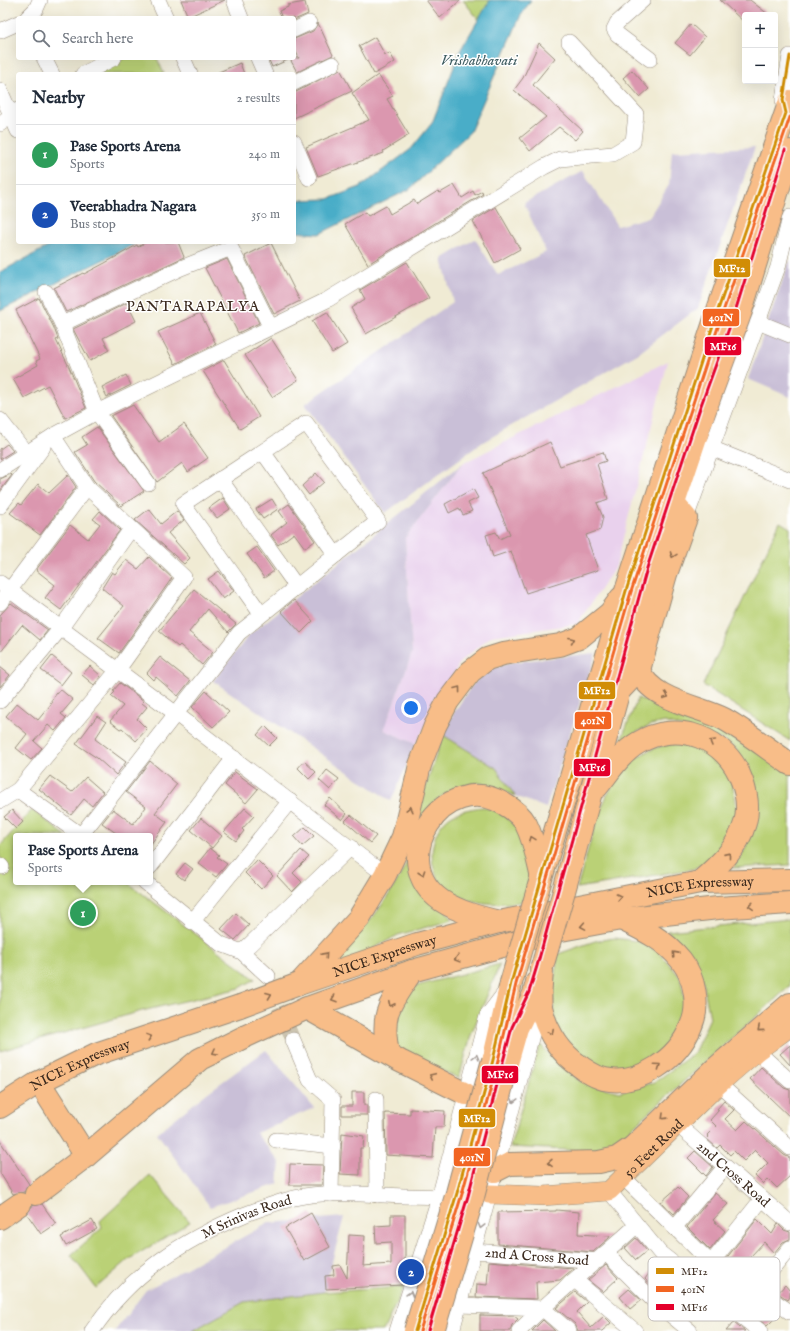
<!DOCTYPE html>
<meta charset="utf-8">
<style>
:root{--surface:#fff;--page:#f6f6f7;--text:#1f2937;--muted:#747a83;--line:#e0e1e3;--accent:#b5179e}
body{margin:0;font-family:"IM FELL English",serif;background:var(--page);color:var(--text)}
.controls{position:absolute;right:12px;top:12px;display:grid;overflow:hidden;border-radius:4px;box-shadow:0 4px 16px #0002}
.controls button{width:36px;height:36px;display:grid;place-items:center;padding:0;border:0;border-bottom:1px solid var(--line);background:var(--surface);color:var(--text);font:20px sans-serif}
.you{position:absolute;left:411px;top:708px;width:14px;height:14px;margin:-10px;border:3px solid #fff;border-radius:50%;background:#1a73e8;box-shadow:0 0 0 6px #1a73e833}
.badge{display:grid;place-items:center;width:26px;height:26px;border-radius:50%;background:var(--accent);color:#fff;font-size:13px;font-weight:700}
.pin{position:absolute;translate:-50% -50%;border:2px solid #fff;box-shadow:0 1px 4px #0006}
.popup{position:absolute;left:13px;top:833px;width:140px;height:52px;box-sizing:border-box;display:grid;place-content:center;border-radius:4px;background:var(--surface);filter:drop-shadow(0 1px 3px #0005);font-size:13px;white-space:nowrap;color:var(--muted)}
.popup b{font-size:15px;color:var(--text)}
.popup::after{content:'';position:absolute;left:50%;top:100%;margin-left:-8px;border:8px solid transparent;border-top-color:var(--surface)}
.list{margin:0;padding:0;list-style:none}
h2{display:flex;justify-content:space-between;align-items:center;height:52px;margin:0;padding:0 16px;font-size:17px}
h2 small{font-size:13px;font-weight:400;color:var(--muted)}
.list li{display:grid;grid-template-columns:26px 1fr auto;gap:12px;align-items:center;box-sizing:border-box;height:60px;padding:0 16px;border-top:1px solid var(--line)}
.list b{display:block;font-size:15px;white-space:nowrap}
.list p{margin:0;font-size:13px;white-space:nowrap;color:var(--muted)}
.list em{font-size:13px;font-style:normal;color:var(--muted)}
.icon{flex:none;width:22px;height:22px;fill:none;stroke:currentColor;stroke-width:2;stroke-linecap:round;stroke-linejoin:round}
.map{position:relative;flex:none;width:790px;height:1331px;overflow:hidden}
.search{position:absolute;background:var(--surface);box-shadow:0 4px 16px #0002;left:16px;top:16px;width:280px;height:44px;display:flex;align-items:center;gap:10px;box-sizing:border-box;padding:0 14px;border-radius:4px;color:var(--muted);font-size:15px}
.panel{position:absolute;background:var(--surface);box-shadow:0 4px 16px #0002;left:16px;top:72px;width:280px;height:172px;border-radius:4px}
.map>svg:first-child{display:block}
.built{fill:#e9d1ed}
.industrial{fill:#c9bfd7}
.green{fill:#bad176;stroke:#7a7e4a}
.water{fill:#48adc8;stroke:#426c73}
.building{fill:#db97af}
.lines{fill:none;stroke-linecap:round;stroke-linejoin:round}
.minor-tunnel{stroke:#ccc4b0;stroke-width:15;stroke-dasharray:15 8;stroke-linecap:butt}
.minor-casing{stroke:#968a79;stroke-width:16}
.major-casing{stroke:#968a79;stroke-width:20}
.highway-casing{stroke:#968a79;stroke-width:24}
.minor{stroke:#fff;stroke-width:15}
.major{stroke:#f8bd88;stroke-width:19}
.highway{stroke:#f8bd88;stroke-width:22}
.highway-bridge-casing{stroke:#968a79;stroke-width:24;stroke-linecap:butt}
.highway-bridge{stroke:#f8bd88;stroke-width:22}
.bus-1-casing{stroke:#fff;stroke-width:6}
.bus-2-casing{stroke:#fff;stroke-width:6}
.bus-3-casing{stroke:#fff;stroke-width:6}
.bus-1{stroke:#d18d06;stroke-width:3}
.bus-2{stroke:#f26522;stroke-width:3}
.bus-3{stroke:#e4002b;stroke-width:3}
.oneway{stroke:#906c4e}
.oneway2{stroke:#a79f9a}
.labels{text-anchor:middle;stroke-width:3;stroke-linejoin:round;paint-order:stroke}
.street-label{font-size:14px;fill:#3b2a1e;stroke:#fff}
.water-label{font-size:15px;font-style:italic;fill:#405e62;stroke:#fff}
.neighbourhood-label{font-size:15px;letter-spacing:1px;fill:#3b2a1e;stroke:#fff}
.key{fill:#fff;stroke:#c4bfbc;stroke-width:1}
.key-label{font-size:11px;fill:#3b2a1e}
.line-badge{stroke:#fff;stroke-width:1.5}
.badge-label{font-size:11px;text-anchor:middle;font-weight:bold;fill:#fff}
</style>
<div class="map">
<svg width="790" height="1331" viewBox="0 0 790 1331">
<rect width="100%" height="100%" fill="#fff"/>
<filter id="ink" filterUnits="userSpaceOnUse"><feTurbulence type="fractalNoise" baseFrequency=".025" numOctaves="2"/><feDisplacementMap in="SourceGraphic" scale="8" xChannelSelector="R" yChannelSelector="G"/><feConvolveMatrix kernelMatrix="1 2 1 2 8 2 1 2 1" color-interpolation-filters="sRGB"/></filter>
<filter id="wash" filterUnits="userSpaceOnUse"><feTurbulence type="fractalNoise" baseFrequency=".012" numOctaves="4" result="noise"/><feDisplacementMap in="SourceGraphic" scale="16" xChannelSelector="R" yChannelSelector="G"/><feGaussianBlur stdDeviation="0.9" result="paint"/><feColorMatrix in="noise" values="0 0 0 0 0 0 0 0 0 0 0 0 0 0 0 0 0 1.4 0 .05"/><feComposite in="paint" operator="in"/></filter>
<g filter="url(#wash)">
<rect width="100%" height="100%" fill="#f0ebd4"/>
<path class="built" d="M668,361L616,566L577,624L491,636L460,662L416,744L384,730L412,653L405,538L463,463Z"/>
<g class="industrial">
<path d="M755,147L698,308L639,353L483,442L385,513L305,404L453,302L442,259L475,239L498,275L546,252L524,203L583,171L617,226L649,217L669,185L672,151Z"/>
<path d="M790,259V397L748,379Z"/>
<path d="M463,463L405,538L412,653L384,730L416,744L391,801L213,681L249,635Z"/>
<path d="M596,653L546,808L515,796L496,768L443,735L453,714L471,687L485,671L513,662Z"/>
<path d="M266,1050L314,1108L256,1133L280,1163L278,1184L210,1207L157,1133L207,1093Z"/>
<path d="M344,1217L324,1292L244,1302L192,1331H115L146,1290L269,1223Z"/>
</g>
<g class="green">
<path d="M463,0H490L479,20Z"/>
<path d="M125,58H157L164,74H99Z"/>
<path d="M780,522L790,528V741L703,685Z"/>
<path d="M638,698L746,744L790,772V865L733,868L744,851L754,826L748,768L735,748L724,740L665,722L651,725L621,740Z"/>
<path d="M443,735L496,768L515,796C504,791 488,783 476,783C472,783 467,785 464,786C439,793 431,805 416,825L414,821Z"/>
<path d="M672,744C686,745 701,748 713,756C735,770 743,816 730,838C722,851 706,863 693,869L577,888C595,833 603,754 672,744Z"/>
<path d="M482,807L503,813L524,836L532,886L521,902C497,905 467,905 447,889C427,873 428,838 445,821C454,811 470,809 482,807Z"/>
<path d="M32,810L66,836H16V882H127L255,979L240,988L142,1011L0,1051V846Z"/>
<path d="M411,854L452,920L398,935L346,963H334C341,946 357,937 368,923C386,902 399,879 411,854Z"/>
<path d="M790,919V986L615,1143L588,1151L510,1147L540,1044L558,1064L580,1081L619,1092L655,1082L694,1053L710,1018L702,977L688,953L667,931Z"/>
<path d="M615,938L637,941L659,952L680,977L685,1001L681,1023L674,1038L650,1061L634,1067L604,1069L562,1042L554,1019L553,988L558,954L595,941Z"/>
<path d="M500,964L471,1035L459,1078L397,1051L391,1017L405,989Z"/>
<path d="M150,1175L190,1222L128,1260L96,1288L71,1255L102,1228L100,1221Z"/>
<path d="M404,1287L383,1331H192L244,1302L324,1292Z"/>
</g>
<g class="water">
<path d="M490,0H531L520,17L470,132L410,189L319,234L294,232V200L328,199L360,187L411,149L432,123L461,49Z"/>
<path d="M57,242H139L0,311V272Z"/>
</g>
<g id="blocks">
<g class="building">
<path d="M181,0H225L188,17Z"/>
<path d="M426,0H461L440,18Z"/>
<path d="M720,0H750L769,15H745V23Z"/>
<path d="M305,2L308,14L294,20V18H282L279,11L288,7V5Z"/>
<path d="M318,23L333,55L297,72L290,59L272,67L268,58H299L294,48V39L313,31Z"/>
<path d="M691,24L705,37L690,55L675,43Z"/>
<path d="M375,37L385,55L390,53L395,62L374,74L359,46Z"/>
<path d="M539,43L555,58L533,85L583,131L575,140L559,127L530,151L520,138L546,117L514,90L523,78Z"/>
<path d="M240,63L244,74H214Z"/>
<path d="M340,69L352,91L294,118V93Z"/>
<path d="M632,70L649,89L640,97L623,78Z"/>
<path d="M378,75L393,96L387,99L409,135L383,151L384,153L318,176L306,147L369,120L352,93Z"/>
<path d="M454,185L462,198L473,191L475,195L482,191L483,194L368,264L345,224L365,212L368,216L386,206L390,214L414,200L417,204L438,191L440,193Z"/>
<path d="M496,207L520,249L495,263L473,221Z"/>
<path d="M146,242H178L184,257L66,312L54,288L83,273L84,274L105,263L137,245L138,247Z"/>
<path d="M271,243L300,301L274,314L245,256Z"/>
<path d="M227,259L259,323L238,333L205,268Z"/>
<path d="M407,262L429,298L366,334L351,308L365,299L360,290Z"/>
<path d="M39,298L54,328L58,339L56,340L69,367L86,408L65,418L48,385L24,398L13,379L38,365L36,361L40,359L16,310Z"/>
<path d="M127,303L136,321L103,338L109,350L90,361L73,329Z"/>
<path d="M327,312L347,344L332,353L312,321Z"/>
<path d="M200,313L216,344L175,364L158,332Z"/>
<path d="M271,338L298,380L272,397L245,355Z"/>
<path d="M224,360L259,417L240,429L203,371Z"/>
<path d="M126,375L131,385L107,397L102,387Z"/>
<path d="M133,405L159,442L184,424L208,458L188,472L182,463L157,482L111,416Z"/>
<path d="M97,427L144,491L121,506L94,481L75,452L87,445L82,437Z"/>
<path d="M550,442L560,466L603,452L606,461L597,464L608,499L597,503L603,517L600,530L586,535L598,570L526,593L511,551L493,557L486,535L496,532L500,539L510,534L483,473Z"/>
<path d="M7,444L13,451L0,459V449Z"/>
<path d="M316,473L324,482L309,495L302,486Z"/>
<path d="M11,474L12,475L0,491V479Z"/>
<path d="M68,475L76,487L40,535L10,513L19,503L21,505L38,484L49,493Z"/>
<path d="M473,489L478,498L468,503L472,511L463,515L459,508L449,513L445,504Z"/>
<path d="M223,498L230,509L217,518L209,508Z"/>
<path d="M272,499L278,509L263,519L256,509Z"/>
<path d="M289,504L315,541L305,548L294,533L278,545L271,535L287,522L279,511Z"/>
<path d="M149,509L161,524L177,511L184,520L168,533L190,558L184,564L135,520Z"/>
<path d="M100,511L120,530L61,610L45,598L55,585L36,570L70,525L88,539L100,524L93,519Z"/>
<path d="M257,547L274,571L264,578L247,554Z"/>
<path d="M149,557L172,578L119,653L98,638L124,606L102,588L112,572L115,574L126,560L138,569Z"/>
<path d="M219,571L234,591L223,599L208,579Z"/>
<path d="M194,589L236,624L228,632L208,609L189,632L213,652L202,665L180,645L178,647L159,631Z"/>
<path d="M294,600L313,621L301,633L281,611Z"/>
<path d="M11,603L48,630L40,640L22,625L0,653V615Z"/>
<path d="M52,656L71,672L61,685L41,670Z"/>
<path d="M160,657L190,681L178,696L156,677L154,680L147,673Z"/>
<path d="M90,666L101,676L94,685L82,675Z"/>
<path d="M0,667L10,675L0,687Z"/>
<path d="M120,683L144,701L142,703L147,707L137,719L147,729L136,741L122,728L120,729L110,721L123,706L111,696L115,692L113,691Z"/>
<path d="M60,689L73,700L61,714L66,718L55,731L48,725L34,741L42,748L31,760L16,748L27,734L6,716L17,703L38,720L52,703L50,702Z"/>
<path d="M206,691L229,712L213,727L192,707Z"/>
<path d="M97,716L106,722L95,739L126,762L116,775L97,758L76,744Z"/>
<path d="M265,726L277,738L269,746L257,735Z"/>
<path d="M150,761L177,784L155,813L167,822L150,845V836H120L102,823L113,809L133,824L146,807L126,792Z"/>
<path d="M304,761L316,772L309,779L298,768Z"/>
<path d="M327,770L339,779L330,790L319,780Z"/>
<path d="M235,772L258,789L246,803L225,785Z"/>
<path d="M50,776L72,792L86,777L103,792L92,806L84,799L71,815L39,789Z"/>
<path d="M330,798L347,814L342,820L324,805Z"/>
<path d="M245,808L254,816L242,829L244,831L236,841L224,832Z"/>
<path d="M12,810L23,822L16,829L4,817Z"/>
<path d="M351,815L376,836L370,843L345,821Z"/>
<path d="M201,818L222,836L212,848L191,830Z"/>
<path d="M305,827L314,836L302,846L294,837Z"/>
<path d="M210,848L219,855L217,857L227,864L216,877L198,863Z"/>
<path d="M301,850L309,857L293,873L302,882L292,892L277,876Z"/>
<path d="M257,860L273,876L261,889L245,873Z"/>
<path d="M185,863L193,869L184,880L176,874Z"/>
<path d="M236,913L249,925L235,940L221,929Z"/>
<path d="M790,1045V1065L780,1054Z"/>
<path d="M761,1067L784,1088L790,1090V1117L750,1079Z"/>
<path d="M352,1092H364V1105H367V1115H342V1106H352Z"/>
<path d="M724,1101L734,1110L725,1119L737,1130L746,1121L784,1155L790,1158V1176L777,1188L768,1179L763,1184L755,1176L768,1163L755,1150L744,1161L734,1151L730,1155L720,1145L717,1148L707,1139L709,1137L707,1135L716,1126L710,1120L719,1110L717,1109Z"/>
<path d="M410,1109L445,1111L444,1127H435L433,1158L386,1155L385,1113L410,1114Z"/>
<path d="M342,1133L364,1136L363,1148H360V1175L340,1174Z"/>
<path d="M0,1141L29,1184L24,1192L13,1194L0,1173Z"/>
<path d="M695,1151L713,1167L706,1176L688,1158Z"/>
<path d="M290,1164L323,1165L322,1185H289Z"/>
<path d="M678,1187L688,1197L674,1214L661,1202Z"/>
<path d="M715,1193L728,1204L713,1220L725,1231L710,1250L687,1227Z"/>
<path d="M42,1204L56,1224L41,1234L27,1214L32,1206Z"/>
<path d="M556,1210L579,1212L578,1234L610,1236L609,1238L593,1252L498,1244V1212L556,1211Z"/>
<path d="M311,1213L330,1247L304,1261L285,1228Z"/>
<path d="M391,1215H405V1263H407V1268L402,1285L326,1289L325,1276L334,1275L333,1266L340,1265L347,1278L349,1235L365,1236L363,1266L391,1264V1242L376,1243L375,1226L391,1225Z"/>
<path d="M757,1219L772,1234L778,1224L784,1230L790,1232V1239L783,1242L774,1253L764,1242L739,1269L725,1260Z"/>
<path d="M92,1220L97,1229L66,1246L61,1237Z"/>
<path d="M636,1238L647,1251L636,1260L625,1248Z"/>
<path d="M489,1261L573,1268V1269L560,1280L536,1282L537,1299L476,1297L477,1284L487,1285Z"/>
<path d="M657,1262L671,1273L657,1292L645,1279Z"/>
<path d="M606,1265L618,1278L603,1292L588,1280Z"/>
<path d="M785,1285L790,1291V1297L788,1300L778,1293Z"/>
<path d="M734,1287L751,1297L778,1315L767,1326L728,1294Z"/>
<path d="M629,1289L641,1300L630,1309L620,1297Z"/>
<path d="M575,1292L587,1302L577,1312L591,1328L604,1316L611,1323L602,1331H578L575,1324L556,1308Z"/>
<path d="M480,1315L514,1316L518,1319L512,1325L510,1331H480Z"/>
<path d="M543,1320L555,1331H532Z"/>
<path d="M734,1322L745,1331H726Z"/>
</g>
</g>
</g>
<g filter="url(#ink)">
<use href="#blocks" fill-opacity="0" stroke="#968a79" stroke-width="1"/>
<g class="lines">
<path class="minor-tunnel" d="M271,985L293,1040"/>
<g class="minor-casing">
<g id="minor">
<path d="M158,0L166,18"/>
<path d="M234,0L241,18"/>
<path d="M643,0L617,23L614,29L617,34L650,59"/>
<path d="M27,18L36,9L40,0"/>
<path d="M294,30L309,23"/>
<path d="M0,31L18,23"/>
<path d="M44,58L52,74"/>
<path d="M183,58L190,74"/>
<path d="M258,58L265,74"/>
<path d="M83,74L114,58"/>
<path d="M294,83L333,64"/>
<path d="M0,90L18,131"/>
<path d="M786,112L783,100L790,56"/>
<path d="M0,124L18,110"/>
<path d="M294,142L309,178"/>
<path d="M46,292L62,324"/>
<path d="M758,322L790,335"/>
<path d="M0,420L26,453"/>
<path d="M53,436L87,487L184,577L117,671L18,790L82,836"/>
<path d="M702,446L711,448L790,480"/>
<path d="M263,452L336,555"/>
<path d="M0,470L53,436L97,412L327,300L544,167L560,159L613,154L633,142L636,114L569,42"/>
<path d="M220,479L297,587"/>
<path d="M148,483L97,412L62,324L181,268L231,248L270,326"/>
<path d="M0,506L43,447"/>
<path d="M686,518L778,267L790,217"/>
<path d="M0,583L175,713L385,875"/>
<path d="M0,603L87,487"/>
<path d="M0,701L61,628L131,529"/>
<path d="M0,801L18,790"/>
<path d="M81,835L239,633L378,521L306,423L183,504L259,611"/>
<path d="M0,865L2,867"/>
<path d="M150,867L234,758"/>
<path d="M145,882L221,944L242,952L351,847"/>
<path d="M192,922L290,801"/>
<path d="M242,952L268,976"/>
<path d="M293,1040L310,1080L333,1100L331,1194"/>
<path d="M757,1051L790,1081"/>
<path d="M719,1084L790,1148"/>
<path d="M376,1099L377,1195"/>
<path id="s1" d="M678,1125L790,1223"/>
<path d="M276,1140L333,1146"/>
<path d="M624,1178L711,1263L756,1289L790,1312"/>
<path d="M609,1191L660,1253L760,1331"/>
<path d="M674,1228L725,1167"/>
<path id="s2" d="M475,1251L598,1261"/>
<path d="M606,1253L653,1300L690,1331"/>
<path d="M711,1263L762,1199"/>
<path d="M575,1280L635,1331"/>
<path d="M756,1289L790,1248"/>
<path d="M460,1305L542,1308L569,1331"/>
<path id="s3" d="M92,1331C131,1273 183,1240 246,1214C270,1205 296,1195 322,1194C369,1192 416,1199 464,1196"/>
<path d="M397,1331L439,1198L487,1016L506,991"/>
<path d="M452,1331L533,1031L534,1001"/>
<path d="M519,1331C556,1293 598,1261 637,1225"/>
</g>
</g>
<g class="major-casing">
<g id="major">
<path id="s4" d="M489,1194L543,1196L609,1191L719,1084L757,1051L790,1027"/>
</g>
</g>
<g class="highway-casing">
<g id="highway">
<path d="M639,670C650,700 698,706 724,719C747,732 768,749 790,764"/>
<path d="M619,691L639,670L666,574L686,518L674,504"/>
<path d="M597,787C610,771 621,753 638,743C678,719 727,738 742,781C747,795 749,809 745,823C738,848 719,865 700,882"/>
<path d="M538,889L626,591L719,307L790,101"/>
<path d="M564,891L652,569L705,410L740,314L790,151"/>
<path d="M499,922C479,917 459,912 442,901C383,861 444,768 504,804C513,809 521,815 526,824C534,840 537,857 541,874"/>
<path d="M542,967C542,980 539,994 541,1007C545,1027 557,1048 573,1061C582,1068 592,1076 604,1079C639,1087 679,1058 691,1026C700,1006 695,978 681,960C665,940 644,930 621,919"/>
<path id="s5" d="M302,983L417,944L499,922L700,882L790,880"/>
<path d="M299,984L359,918L385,875L403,837L420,765L435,726L448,701L470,672L487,659L503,654L560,645L579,638L610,613L621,598"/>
<path d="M307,1008L400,1061L466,1094"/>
<path d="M388,1053C380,1012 390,1004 412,971"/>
<path d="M495,1053L511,983"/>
<path d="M507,1063L517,1028L534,994L537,982"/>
<path d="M39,1082L86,1156"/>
<path id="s6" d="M0,1107L39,1082L96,1054L240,1006"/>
<path d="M495,1171L509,1164L599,1162L617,1158L633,1147L716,1068L790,1004"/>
<path d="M36,1194L86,1156L200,1059L244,1037L307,1008L412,971L561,930L621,919L718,908L790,903"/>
<path d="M0,1218L20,1204"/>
</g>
</g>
<use href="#minor" class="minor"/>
<use href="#major" class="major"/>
<use href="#highway" class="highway"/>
<g class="highway-bridge-casing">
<g id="highway-bridge">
<path d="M542,967L564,891"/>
<path d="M511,983L538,889"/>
<path d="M240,1006L299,984"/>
<path d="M415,1331L457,1193L493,1060"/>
<path d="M433,1331L473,1197L507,1066"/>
</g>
</g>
<use href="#highway-bridge" class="highway-bridge"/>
<g class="bus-1-casing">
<path id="bus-1" d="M415,1331L457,1193L493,1060L511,983L626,591L719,307L786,113L783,100L790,56"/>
</g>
<g class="bus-2-casing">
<path id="bus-2" d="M420,1331L462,1194L498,1061L516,984L631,592L724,309L790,117"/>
</g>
<g class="bus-3-casing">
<path id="bus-3" d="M428,1330L468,1196L512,1027L529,992L537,966L647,568L700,408L735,312L785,150"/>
</g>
<use href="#bus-1" class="bus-1"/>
<use href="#bus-2" class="bus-2"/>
<use href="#bus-3" class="bus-3"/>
</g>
<defs><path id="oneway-chevron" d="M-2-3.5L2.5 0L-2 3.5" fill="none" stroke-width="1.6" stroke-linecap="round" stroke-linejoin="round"/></defs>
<g class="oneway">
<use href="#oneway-chevron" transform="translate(673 555) rotate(110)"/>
<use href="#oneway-chevron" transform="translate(572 640) rotate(-22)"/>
<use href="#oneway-chevron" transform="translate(458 689) rotate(-53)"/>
<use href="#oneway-chevron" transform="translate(666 696) rotate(22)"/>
<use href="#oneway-chevron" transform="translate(712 742) rotate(-150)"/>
<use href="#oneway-chevron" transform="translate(410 809) rotate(-76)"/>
<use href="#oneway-chevron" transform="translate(532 839) rotate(-111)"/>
<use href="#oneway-chevron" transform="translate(728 855) rotate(-51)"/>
<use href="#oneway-chevron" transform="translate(422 873) rotate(71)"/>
<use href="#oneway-chevron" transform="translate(619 897) rotate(-12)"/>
<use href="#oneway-chevron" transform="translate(751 906) rotate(176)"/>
<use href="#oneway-chevron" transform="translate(583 926) rotate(170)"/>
<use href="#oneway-chevron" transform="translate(675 954) rotate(-132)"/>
<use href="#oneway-chevron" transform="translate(325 955) rotate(-48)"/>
<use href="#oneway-chevron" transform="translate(457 959) rotate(165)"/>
<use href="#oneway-chevron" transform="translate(269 995) rotate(-21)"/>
<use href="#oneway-chevron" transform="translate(334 999) rotate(161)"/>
<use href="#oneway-chevron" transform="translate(391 1004) rotate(116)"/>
<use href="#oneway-chevron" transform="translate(760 1029) rotate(139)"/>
<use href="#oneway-chevron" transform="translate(551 1032) rotate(63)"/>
<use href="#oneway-chevron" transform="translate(149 1037) rotate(-18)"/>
<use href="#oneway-chevron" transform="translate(215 1052) rotate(152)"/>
<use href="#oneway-chevron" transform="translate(658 1066) rotate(-35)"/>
<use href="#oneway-chevron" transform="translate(432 1076) rotate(-155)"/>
<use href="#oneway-chevron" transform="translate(664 1117) rotate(136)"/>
<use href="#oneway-chevron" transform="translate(550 1163) rotate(179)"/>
</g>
<g class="oneway2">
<use href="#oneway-chevron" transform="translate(476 1057) rotate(-75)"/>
<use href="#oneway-chevron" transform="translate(514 1100) rotate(105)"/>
<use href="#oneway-chevron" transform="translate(481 1226) rotate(104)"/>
<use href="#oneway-chevron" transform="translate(410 1294) rotate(-74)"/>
</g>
</g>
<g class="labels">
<g class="street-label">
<text dy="5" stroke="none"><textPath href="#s5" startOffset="411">NICE Expressway</textPath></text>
<text dy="5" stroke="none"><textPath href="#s5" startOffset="87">NICE Expressway</textPath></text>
<text dy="5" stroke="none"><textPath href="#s6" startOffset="91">NICE Expressway</textPath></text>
<text dy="5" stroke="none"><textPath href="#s4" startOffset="182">50 Feet Road</textPath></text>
<text dy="5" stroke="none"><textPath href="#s1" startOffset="74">2nd Cross Road</textPath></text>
<text dy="5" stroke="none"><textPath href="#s3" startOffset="196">M Srinivas Road</textPath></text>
<text dy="5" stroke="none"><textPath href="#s2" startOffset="62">2nd A Cross Road</textPath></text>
</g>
<g class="water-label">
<text x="479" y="65">Vrishabhavati</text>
</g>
<g class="neighbourhood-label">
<text x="193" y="311">PANTARAPALYA</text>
</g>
</g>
<rect x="648" y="1257" width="132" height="64" rx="6" class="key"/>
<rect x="656" y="1268" width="18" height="6" fill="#d18d06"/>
<rect x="656" y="1286" width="18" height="6" fill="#f26522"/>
<rect x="656" y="1304" width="18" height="6" fill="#e4002b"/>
<g class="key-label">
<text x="681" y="1275">MF12</text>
<text x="681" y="1293">401N</text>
<text x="681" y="1311">MF16</text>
</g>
<g class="line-badge">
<rect x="713" y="258" width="38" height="20" rx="4" fill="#d18d06"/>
<rect x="702" y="308" width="38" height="19" rx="4" fill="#f26522"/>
<rect x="704" y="336" width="38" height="20" rx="4" fill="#e4002b"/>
<rect x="578" y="681" width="38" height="19" rx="4" fill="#d18d06"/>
<rect x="574" y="711" width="38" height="19" rx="4" fill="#f26522"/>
<rect x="573" y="758" width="38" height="19" rx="4" fill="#e4002b"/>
<rect x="481" y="1065" width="38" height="19" rx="4" fill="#e4002b"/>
<rect x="458" y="1108" width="38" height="20" rx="4" fill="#d18d06"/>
<rect x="453" y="1147" width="38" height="20" rx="4" fill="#f26522"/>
</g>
<g class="badge-label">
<text x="732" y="272">MF12</text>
<text x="721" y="321">401N</text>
<text x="723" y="350">MF16</text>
<text x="597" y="694">MF12</text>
<text x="593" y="724">401N</text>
<text x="592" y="771">MF16</text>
<text x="500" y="1078">MF16</text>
<text x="477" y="1122">MF12</text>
<text x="472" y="1161">401N</text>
</g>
</svg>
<div class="controls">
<button>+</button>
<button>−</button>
</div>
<div class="you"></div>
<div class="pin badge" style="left:83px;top:913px;background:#2e9e5b">1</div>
<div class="popup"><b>Pase Sports Arena</b>Sports</div>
<div class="pin badge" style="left:411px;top:1272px;background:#1a4fb4">2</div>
<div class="search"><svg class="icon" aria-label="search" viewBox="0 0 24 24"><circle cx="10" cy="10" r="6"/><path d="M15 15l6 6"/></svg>Search here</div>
<section class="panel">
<h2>Nearby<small>2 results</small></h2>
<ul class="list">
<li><span class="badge" style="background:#2e9e5b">1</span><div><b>Pase Sports Arena</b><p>Sports</p></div><em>240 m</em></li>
<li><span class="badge" style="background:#1a4fb4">2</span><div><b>Veerabhadra Nagara</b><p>Bus stop</p></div><em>350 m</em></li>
</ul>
</section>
</div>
